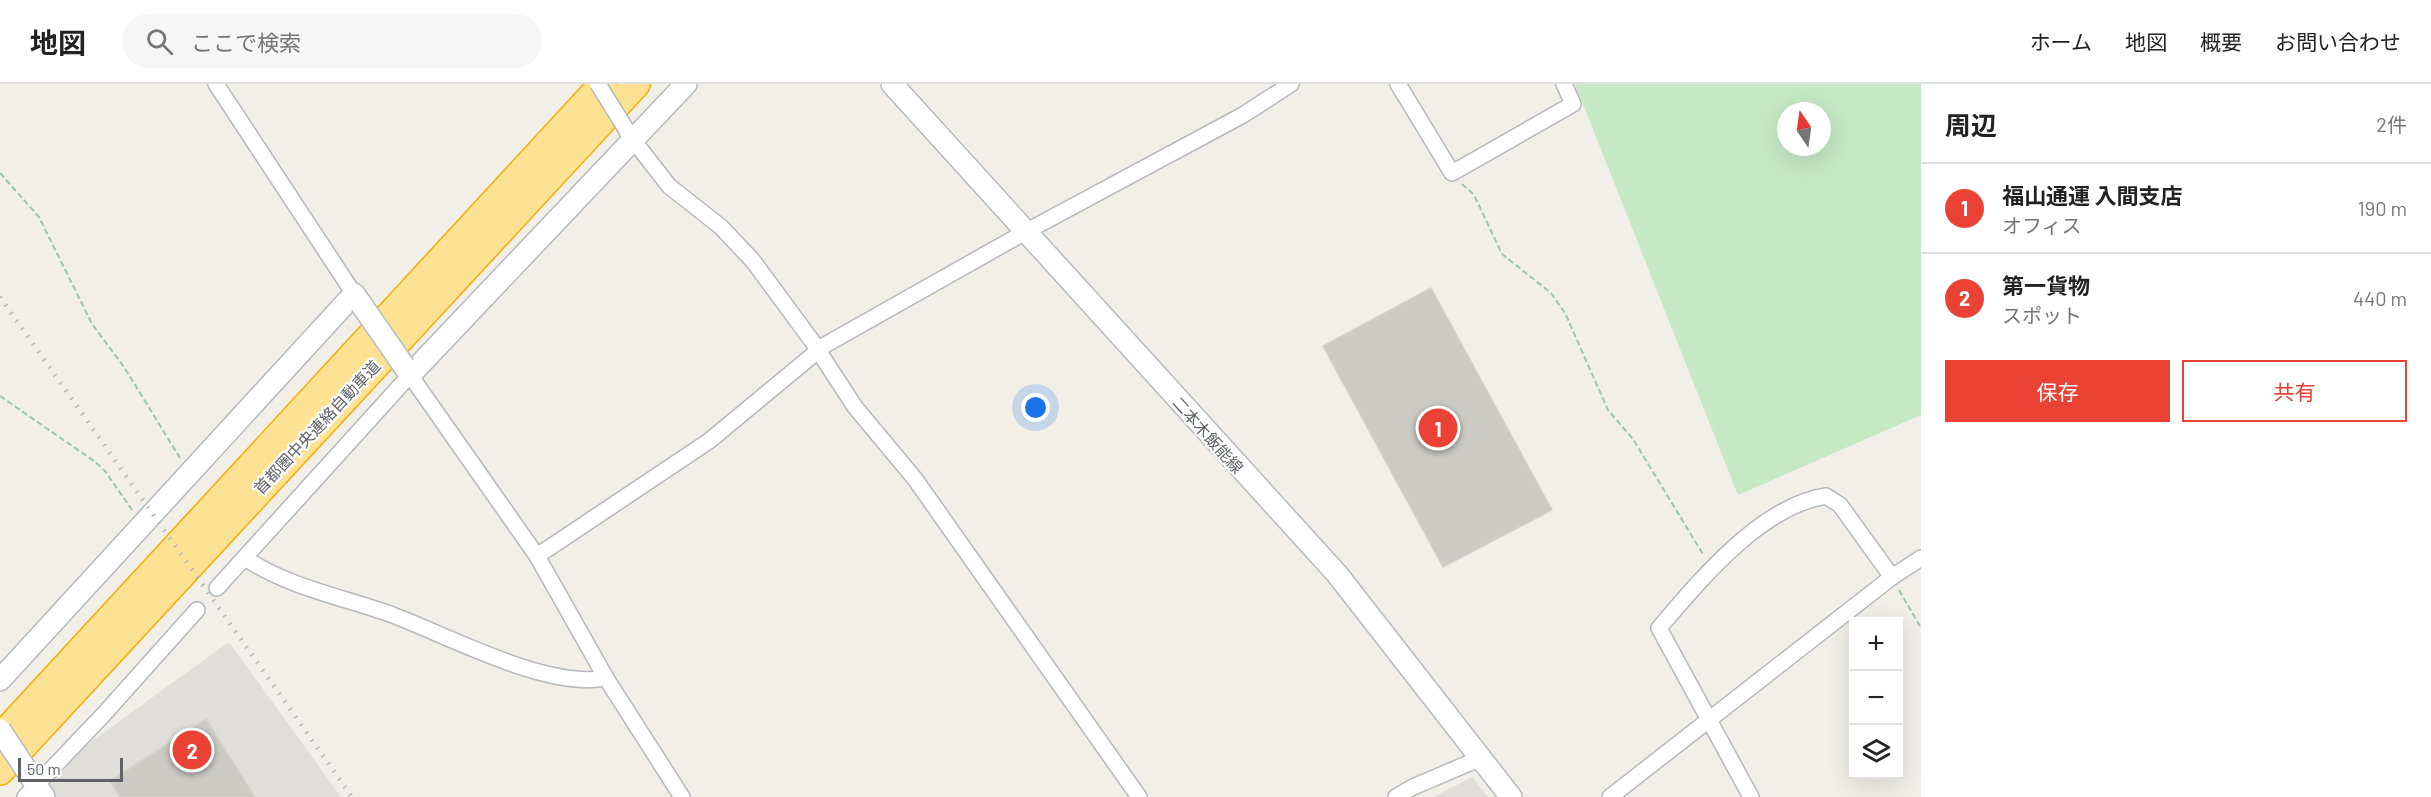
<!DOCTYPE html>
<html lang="ja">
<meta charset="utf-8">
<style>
:root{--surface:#fff;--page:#f6f6f6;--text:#222;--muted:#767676;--line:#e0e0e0;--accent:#ea4335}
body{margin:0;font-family:Barlow,"Noto Sans JP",sans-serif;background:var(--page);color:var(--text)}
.controls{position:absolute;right:18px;bottom:18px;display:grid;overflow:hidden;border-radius:0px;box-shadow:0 6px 24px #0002}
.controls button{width:54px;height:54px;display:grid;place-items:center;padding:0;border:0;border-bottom:2px solid var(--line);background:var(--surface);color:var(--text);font:30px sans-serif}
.compass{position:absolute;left:1777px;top:18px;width:54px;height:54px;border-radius:50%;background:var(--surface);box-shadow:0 6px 24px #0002;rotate:347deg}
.scale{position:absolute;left:18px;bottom:15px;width:105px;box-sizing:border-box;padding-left:6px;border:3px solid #5f6368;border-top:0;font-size:16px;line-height:21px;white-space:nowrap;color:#5f6368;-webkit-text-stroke:4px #fff;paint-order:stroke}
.you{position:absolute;left:1036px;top:324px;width:21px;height:21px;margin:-15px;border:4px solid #fff;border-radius:50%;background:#1a73e8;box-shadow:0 0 0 9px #1a73e833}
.badge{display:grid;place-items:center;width:39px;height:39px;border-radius:50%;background:var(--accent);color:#fff;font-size:20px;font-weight:700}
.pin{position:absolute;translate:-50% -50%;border:3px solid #fff;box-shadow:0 2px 6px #0006}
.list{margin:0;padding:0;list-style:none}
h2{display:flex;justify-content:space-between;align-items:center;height:78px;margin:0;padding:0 24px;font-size:26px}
h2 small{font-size:20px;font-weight:400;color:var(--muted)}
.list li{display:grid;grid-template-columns:39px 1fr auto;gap:18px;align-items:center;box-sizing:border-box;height:90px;padding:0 24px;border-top:2px solid var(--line)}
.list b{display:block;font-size:22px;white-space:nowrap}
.list p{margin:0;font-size:20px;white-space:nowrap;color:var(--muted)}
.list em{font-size:20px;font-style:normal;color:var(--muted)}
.actions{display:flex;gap:12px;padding:18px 24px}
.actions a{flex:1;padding:14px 0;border:2px solid var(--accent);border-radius:0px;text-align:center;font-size:21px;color:var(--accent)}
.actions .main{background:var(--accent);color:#fff}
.icon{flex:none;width:33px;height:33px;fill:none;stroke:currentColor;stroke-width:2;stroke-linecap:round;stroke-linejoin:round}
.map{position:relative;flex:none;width:1921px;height:713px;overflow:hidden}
header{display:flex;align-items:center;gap:36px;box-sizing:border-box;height:84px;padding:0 30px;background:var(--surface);border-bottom:2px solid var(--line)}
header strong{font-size:28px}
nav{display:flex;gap:33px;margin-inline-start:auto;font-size:21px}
.search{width:420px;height:54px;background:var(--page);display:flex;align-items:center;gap:15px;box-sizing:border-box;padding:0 21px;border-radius:33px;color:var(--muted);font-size:22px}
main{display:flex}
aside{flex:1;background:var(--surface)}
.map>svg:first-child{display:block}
.industrial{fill:#e0deda}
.green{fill:#c5e8c5;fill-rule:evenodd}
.building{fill:#cccac5;stroke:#d6d1c6;stroke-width:1.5}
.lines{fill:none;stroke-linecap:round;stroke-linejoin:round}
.street-casing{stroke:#b5b8bc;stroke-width:18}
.secondary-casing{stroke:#b6babf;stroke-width:24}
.highway-casing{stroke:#f9ab00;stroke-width:30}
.path{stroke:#9cc7a9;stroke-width:2;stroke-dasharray:6 3;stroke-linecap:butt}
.street{stroke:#fff;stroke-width:15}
.secondary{stroke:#fff;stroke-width:21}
.highway{stroke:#fde293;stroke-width:27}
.rail{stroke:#b6b7b8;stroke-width:4.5;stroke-dasharray:1.5 8;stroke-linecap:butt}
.street-bridge-casing{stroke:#b5b8bc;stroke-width:18;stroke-linecap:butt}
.secondary-bridge-casing{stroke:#b6babf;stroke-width:24;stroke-linecap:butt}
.street-bridge{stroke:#fff;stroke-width:15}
.secondary-bridge{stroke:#fff;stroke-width:21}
.labels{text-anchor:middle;stroke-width:4.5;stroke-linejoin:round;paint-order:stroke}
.street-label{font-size:16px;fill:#5f6368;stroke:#fff}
</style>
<header>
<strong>地図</strong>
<div class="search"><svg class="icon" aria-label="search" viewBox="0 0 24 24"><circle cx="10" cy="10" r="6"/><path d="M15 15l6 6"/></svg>ここで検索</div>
<nav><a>ホーム</a><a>地図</a><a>概要</a><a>お問い合わせ</a></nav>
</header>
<main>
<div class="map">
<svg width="1921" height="713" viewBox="0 0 1921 713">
<rect width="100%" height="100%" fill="#f1efe8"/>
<g class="industrial">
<path d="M229,558L341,713H54L48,704L85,662Z"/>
<path d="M1472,693L1488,713H1434Z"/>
</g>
<path class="green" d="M1575,0H1921V331L1738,411ZM1786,27H1822V63H1786Z"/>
<g class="building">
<path d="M1431,204L1552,426L1443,483L1323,262Z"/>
<path d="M206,635L255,713H120L110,697Z"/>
</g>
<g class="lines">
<g class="street-casing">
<g id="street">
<path d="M216,0L354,210"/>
<path d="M1398,0L1452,89L1573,20L1564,0"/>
<path d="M627,48L669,102L721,143L753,177L812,257L855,323L915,395L1139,713"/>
<path d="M537,472L709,357L825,261L1027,147L1243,31L1291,0"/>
<path d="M245,474C288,503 342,513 390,530C447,551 547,606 606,594"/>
<path d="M217,504L410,291L537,472L606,594L682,713"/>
<path d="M25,713L104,630L197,526"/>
<path d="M1396,713L1413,703L1481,674"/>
<path d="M1610,713L1892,493L1921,474"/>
<path d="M1751,713L1659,544C1700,496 1761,422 1826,412L1840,421L1892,493"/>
</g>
</g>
<g class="secondary-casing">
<g id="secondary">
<path d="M892,0L1337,490L1511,713"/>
<path d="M404,282L410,291L686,0"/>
<path d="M0,596L354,210L361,220"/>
<path d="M25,684L44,713"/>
</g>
</g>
<g class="highway-casing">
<g id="highway">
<path d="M0,654L603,0"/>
<path d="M0,687L636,0"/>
</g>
</g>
<g class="path">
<path d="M0,89L39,133L92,240L124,283L180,374"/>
<path d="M1462,100L1474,111L1502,170L1551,209L1565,229L1608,326L1633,355L1704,472"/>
<path d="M0,312L94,377L105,387L132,426"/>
<path d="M1899,506L1921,544"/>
</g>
<use href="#street" class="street"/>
<use href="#secondary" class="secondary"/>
<use href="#highway" class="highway"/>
<path class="rail" d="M0,213L352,713"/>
<g class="street-bridge-casing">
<path id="street-bridge" d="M598,0L626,45"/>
</g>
<g class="secondary-bridge-casing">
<g id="secondary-bridge">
<path d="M361,220L404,282"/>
<path d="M0,646L25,684"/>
</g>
</g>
<use href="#street-bridge" class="street-bridge"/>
<use href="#secondary-bridge" class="secondary-bridge"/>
</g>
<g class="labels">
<g class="street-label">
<text transform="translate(317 343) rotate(-47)" y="6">首都圏中央連絡自動車道</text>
<text transform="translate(1208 351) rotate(48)" y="6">二本木飯能線</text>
</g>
</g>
</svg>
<div class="controls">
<button>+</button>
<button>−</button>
<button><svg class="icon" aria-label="layers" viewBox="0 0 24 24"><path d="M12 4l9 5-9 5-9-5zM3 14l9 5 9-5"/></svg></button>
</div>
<svg class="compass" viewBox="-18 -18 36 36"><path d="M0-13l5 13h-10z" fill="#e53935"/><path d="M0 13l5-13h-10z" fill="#767676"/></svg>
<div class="scale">50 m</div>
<div class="you"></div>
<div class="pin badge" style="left:1438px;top:344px">1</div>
<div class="pin badge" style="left:192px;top:666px">2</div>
</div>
<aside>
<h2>周辺<small>2件</small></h2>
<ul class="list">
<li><span class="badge">1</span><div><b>福山通運 入間支店</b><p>オフィス</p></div><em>190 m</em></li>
<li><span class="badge">2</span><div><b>第一貨物</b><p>スポット</p></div><em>440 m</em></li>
</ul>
<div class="actions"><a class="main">保存</a><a>共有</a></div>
</aside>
</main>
